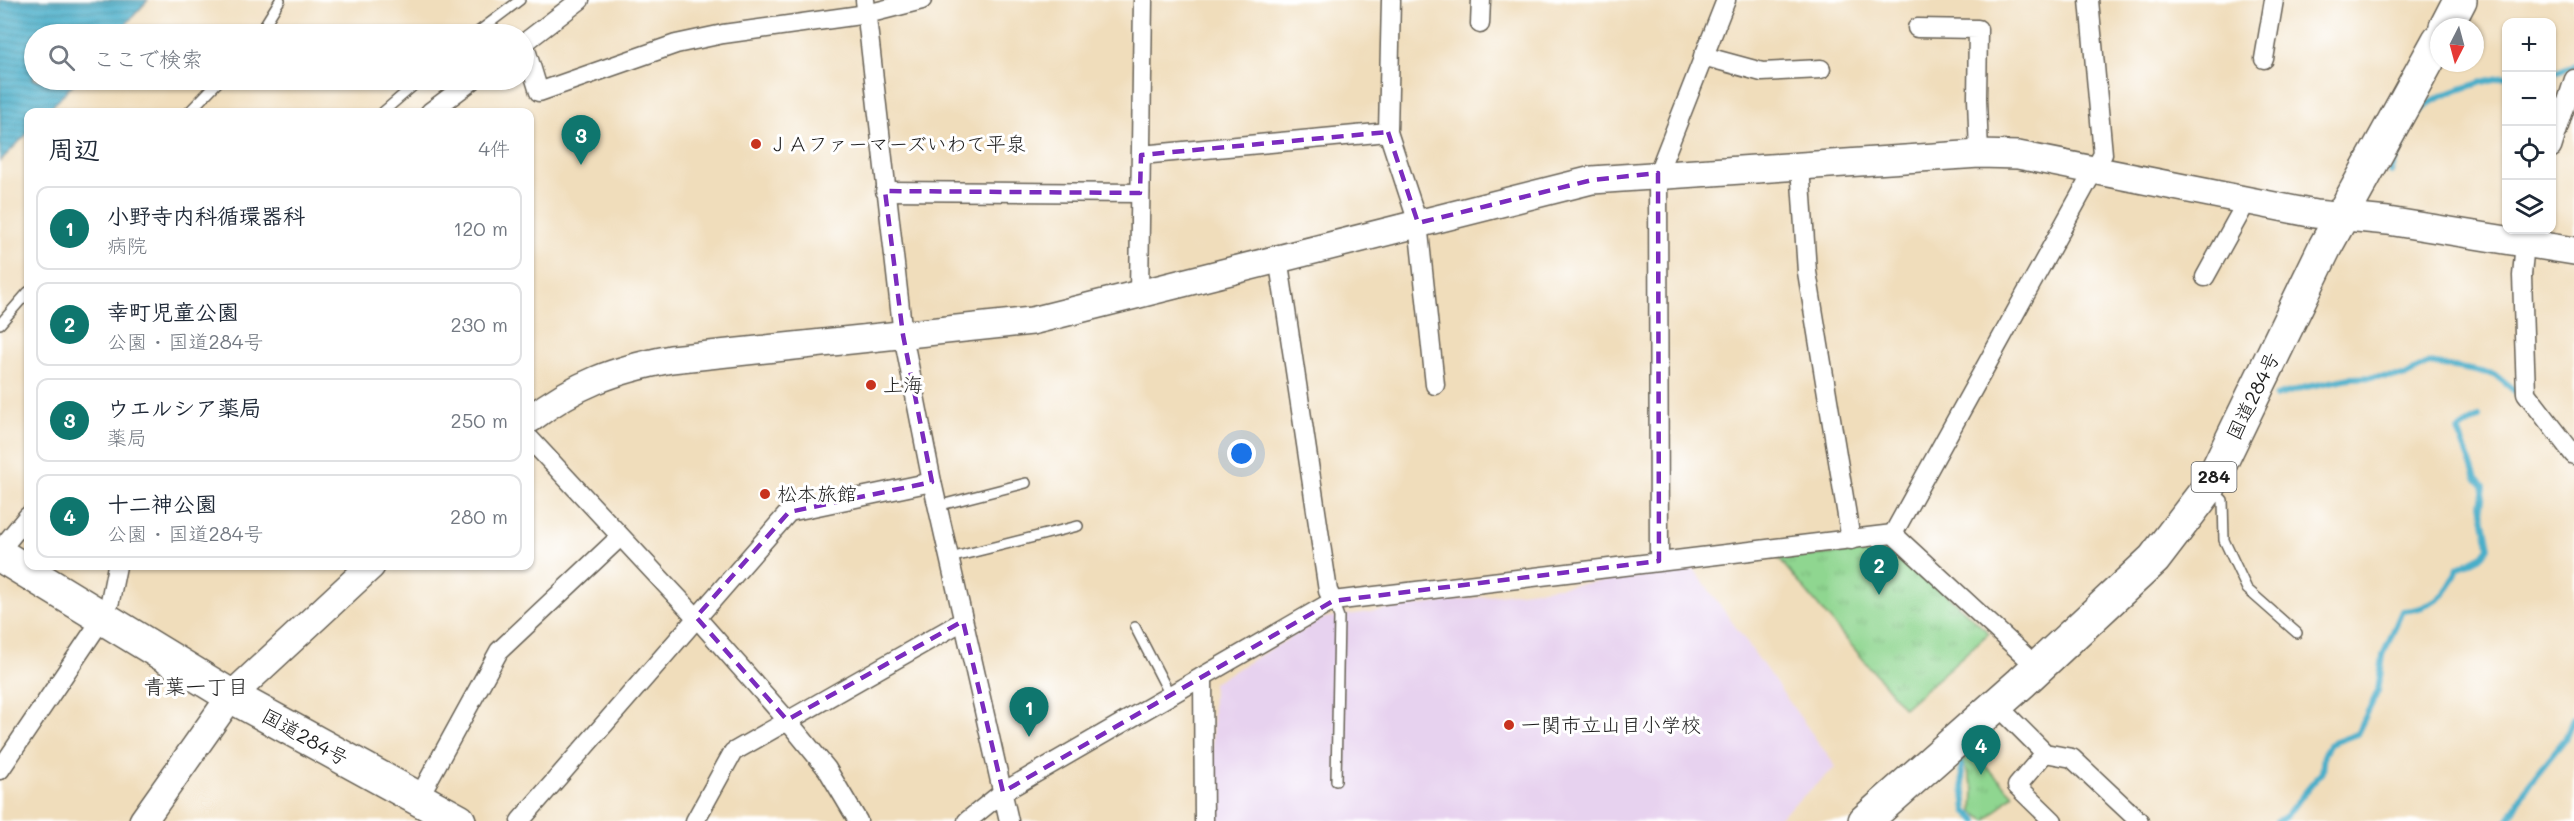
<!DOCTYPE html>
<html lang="ja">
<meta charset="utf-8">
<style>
:root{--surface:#fff;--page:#f2f2f3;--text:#1f2937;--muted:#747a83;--line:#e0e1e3;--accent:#0f766e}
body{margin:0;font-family:Mali,"Klee One",sans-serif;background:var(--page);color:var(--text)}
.controls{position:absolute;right:18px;top:18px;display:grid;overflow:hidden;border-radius:12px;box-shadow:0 2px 4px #0004}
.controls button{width:54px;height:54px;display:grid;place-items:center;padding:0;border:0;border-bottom:2px solid var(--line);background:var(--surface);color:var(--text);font:30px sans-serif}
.compass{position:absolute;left:2430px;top:18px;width:54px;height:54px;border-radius:50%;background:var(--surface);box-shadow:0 2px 4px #0004;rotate:186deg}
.you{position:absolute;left:1242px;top:454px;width:21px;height:21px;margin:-15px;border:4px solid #fff;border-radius:50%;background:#1a73e8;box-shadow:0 0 0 9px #1a73e833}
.badge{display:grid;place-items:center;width:39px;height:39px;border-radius:50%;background:var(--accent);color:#fff;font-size:20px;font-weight:700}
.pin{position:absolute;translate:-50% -50px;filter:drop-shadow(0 2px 3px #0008)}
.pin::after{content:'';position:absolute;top:32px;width:21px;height:18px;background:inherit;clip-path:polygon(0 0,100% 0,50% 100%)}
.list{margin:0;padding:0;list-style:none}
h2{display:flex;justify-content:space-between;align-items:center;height:78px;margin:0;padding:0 24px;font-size:26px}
h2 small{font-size:20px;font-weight:400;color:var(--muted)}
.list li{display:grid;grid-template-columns:39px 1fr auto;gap:18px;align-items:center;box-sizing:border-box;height:84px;margin:0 12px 12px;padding:0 12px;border:2px solid var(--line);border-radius:12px}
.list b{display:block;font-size:22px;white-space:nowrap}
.list p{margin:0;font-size:20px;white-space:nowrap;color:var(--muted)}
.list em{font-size:20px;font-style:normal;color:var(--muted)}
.icon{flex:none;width:33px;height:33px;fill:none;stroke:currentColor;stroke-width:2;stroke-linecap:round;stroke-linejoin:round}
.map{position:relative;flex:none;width:2574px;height:821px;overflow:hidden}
.search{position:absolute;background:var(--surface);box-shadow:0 2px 4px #0004;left:24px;top:24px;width:510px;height:66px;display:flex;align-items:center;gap:15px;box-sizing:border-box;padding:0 21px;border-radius:33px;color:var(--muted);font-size:22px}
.panel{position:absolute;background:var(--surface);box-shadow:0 2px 4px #0004;left:24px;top:108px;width:510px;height:462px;border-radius:12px}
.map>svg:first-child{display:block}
.built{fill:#e7d2ef}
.grass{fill:url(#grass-tufts);stroke:#567956;stroke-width:1.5}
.water{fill:url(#water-rules);stroke:#336572;stroke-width:1.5}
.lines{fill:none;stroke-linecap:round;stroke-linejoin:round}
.stream{stroke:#4aaec9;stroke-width:6}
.lane-casing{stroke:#666054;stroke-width:12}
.street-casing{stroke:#666054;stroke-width:21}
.secondary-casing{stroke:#666054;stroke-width:30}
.highway-casing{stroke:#666054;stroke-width:36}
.lane{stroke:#fff;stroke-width:9}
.street{stroke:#fff;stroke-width:18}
.secondary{stroke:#fff;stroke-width:27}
.highway{stroke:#fff;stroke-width:33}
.marked{fill:none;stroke:#7b2cbf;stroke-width:4.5;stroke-dasharray:12 8;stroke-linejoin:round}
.poi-dot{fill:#c8321e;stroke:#fff;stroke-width:2}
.labels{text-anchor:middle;stroke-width:6;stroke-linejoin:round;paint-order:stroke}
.shield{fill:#fff;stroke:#606060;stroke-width:1.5}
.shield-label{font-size:18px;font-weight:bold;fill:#1c1c1c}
.poi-label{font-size:20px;fill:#1c1c1c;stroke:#fff;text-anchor:start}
.street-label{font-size:20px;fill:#1c1c1c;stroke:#fff}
.neighbourhood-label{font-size:21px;fill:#1c1c1c;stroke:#fff}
</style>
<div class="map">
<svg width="2574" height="821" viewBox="0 0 2574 821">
<defs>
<pattern id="grass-tufts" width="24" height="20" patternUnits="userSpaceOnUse" patternTransform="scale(1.5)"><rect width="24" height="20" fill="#8fd690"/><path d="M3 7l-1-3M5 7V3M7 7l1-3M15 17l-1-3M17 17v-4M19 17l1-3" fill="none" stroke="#7bb77c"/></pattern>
<pattern id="water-rules" width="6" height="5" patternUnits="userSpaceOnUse" patternTransform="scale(1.5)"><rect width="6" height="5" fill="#4aaec9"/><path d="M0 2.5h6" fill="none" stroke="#3d8da2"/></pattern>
</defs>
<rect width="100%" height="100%" fill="#fff"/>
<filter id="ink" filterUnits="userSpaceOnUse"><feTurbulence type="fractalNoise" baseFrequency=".0167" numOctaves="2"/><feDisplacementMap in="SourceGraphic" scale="12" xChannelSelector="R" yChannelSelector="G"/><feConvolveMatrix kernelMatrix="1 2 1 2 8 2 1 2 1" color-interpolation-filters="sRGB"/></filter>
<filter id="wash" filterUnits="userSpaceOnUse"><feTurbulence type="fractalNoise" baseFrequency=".008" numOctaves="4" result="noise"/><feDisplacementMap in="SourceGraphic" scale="24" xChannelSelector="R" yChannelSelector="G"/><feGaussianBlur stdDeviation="1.35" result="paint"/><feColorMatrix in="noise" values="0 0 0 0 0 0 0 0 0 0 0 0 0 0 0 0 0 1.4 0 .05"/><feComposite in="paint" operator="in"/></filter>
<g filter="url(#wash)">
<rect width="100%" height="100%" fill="#f0ddbb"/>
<path class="built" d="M1694,569L1836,767L1775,821H1212L1213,683L1324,618Z"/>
<g class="grass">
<path d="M1896,549L1989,633L1904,708L1778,558Z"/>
<path d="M1972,753L2013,794L1986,821L1973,812L1974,789L1963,761Z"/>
</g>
<path class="water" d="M0,0H148L117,34H34V80H77L47,112H28V133L0,161Z"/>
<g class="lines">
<g class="stream">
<path d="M2552,73L2574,65"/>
<path d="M2391,172C2400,151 2408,120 2427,105C2441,94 2488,79 2506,77"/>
<path d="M2276,396L2306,387L2350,378L2405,376L2430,363L2494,374L2517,393"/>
<path d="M1960,758L1966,811L1977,821"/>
<path d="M2277,821L2284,818L2322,772L2324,754L2330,744L2357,734L2378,691L2383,655L2402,611C2432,609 2448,596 2458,568L2483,555L2489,547L2481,505L2484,487L2476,478L2458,431L2479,417"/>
<path d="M2508,821L2528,785L2565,739L2574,718"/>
</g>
</g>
</g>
<g filter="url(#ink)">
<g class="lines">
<g class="lane-casing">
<g id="lane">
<path d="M259,34L280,0"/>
<path d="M475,34L520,0"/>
<path d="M189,112L220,80"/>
<path d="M383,112L420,80"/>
<path d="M0,324L28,292"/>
<path d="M2213,491L2223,500L2224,540L2247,589L2297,633"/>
<path d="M937,506L1026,483"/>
<path d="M950,558L1078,526"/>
<path d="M1333,601L1339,617L1336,781"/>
<path d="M1135,627L1170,695"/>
</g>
</g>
<g class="street-casing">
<g id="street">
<path d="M865,0L903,335L932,482L1009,821"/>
<path d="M1391,0L1388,132L1418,223L1435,385"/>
<path d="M1480,24L1481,0"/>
<path d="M1917,28L1978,29L1977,98L1979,154"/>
<path d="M524,43L539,92L676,44L723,34L867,14L922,0"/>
<path d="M524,43L580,0"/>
<path d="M1703,56L1762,72L1821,69"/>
<path d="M2264,59L2274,0"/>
<path d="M430,112L473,80"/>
<path d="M2552,148L2574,79"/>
<path d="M1141,155L1388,132"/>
<path d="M1800,166L1807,272L1851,540"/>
<path d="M885,191L1140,193"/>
<path d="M2526,230L2522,276L2526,393L2574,455"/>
<path d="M1278,257L1328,591L1333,601"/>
<path d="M2205,277L2247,201"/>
<path d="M1139,294L1143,0"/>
<path d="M530,439L696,617L787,720L827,769L858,821"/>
<path d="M1893,534L2103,154L2089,0"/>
<path d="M0,550L28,516"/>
<path d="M1659,561L1658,173L1726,0"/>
<path d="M1203,676L1204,821"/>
<path d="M1997,705L2045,753L2072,758L2139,821"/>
<path d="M2045,753L2017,786L2053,821"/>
<path d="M0,770L104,616L110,601L117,566"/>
<path d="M418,799L499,651L620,537"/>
<path d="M520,821L789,512L932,482"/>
<path d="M695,821L733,752L963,621"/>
<path d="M967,821L1003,792L1333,601L1893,534L2038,668"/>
</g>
</g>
<g class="secondary-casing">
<g id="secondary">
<path d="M530,419C576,384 614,370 671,359L1032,321L1592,180L1979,154L2018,155L2315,214L2388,221L2574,251"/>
<path d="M143,821L231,696L371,566"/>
</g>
</g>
<g class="highway-casing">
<g id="highway">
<path d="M2446,27L2460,0"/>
<path d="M0,555L231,696L459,821"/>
<path d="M1865,821L2021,683L2154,559L2209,487L2325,247L2439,40"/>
</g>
</g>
<use href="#lane" class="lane"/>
<use href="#street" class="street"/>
<use href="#secondary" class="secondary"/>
<use href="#highway" class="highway"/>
</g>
</g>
<path class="marked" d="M1388,132L1418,223L1592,180L1658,173L1659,561L1333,601L1003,792L963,621L787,720L696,617L789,512L932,482L903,335L885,191L1140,193L1141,155Z"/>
<g class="poi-dot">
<circle cx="756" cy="144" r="6"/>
<circle cx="871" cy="385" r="6"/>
<circle cx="765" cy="494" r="6"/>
<circle cx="1509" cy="725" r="6"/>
</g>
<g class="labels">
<rect class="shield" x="2191.5" y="462" width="45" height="30" rx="4.5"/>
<g class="shield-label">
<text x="2214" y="483">284</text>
</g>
<g class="poi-label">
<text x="768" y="151">ＪＡファーマーズいわて平泉</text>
<text x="883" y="392">上海</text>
<text x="777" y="501">松本旅館</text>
<text x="1521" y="732">一関市立山目小学校</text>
</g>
<g class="street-label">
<text transform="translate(2253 396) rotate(-64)" y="7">国道284号</text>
<text transform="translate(305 737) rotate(29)" y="7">国道284号</text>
</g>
<g class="neighbourhood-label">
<text x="196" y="694">青葉一丁目</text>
</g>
</g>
</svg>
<div class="controls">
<button>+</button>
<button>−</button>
<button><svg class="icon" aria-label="locate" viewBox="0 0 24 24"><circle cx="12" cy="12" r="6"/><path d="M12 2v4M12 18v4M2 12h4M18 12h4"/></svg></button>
<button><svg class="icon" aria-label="layers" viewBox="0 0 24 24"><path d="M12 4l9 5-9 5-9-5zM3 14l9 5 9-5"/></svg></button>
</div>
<svg class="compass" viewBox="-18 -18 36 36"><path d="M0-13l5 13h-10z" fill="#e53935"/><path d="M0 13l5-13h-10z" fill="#747a83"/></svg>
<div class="you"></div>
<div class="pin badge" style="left:1029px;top:737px">1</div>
<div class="pin badge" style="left:1879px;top:595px">2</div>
<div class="pin badge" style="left:581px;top:165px">3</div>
<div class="pin badge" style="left:1981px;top:775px">4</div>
<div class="search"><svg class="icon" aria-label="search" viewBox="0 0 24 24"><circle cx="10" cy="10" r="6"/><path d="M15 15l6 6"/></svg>ここで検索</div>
<section class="panel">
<h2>周辺<small>4件</small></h2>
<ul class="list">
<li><span class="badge">1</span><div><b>小野寺内科循環器科</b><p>病院</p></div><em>120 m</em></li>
<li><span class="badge">2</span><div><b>幸町児童公園</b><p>公園 · 国道284号</p></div><em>230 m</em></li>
<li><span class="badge">3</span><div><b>ウエルシア薬局</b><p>薬局</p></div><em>250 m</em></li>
<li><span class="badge">4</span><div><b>十二神公園</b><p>公園 · 国道284号</p></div><em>280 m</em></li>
</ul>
</section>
</div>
